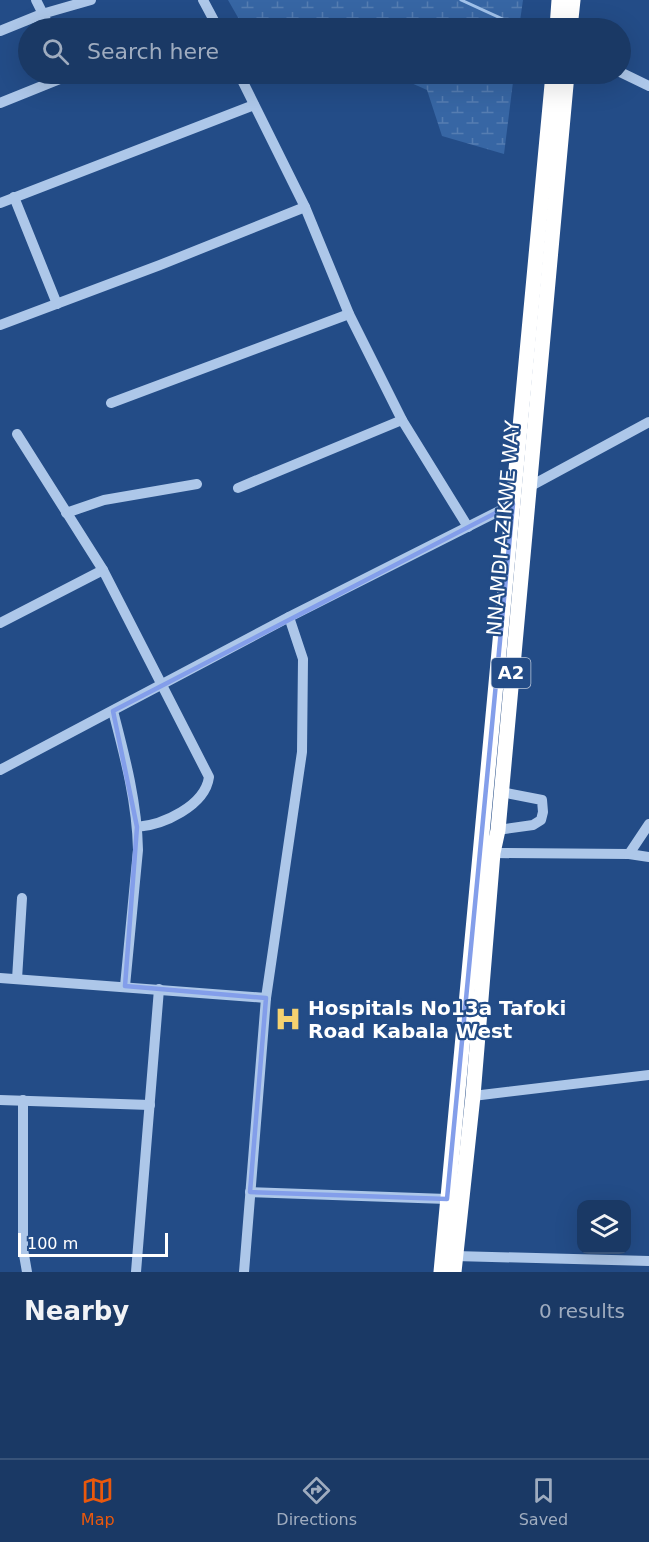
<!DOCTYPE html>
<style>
:root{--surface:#1a3965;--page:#27446e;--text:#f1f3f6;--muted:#9facbf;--line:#385379;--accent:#ea580c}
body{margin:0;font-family:"DejaVu Sans",sans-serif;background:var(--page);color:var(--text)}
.controls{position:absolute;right:18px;bottom:18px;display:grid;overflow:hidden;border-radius:12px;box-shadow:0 6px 24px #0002}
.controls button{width:54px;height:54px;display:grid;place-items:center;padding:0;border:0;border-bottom:2px solid var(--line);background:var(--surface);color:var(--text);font:30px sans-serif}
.scale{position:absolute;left:18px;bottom:15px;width:150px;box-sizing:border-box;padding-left:6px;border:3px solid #fff;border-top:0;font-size:16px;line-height:21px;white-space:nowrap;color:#fff;-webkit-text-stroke:4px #234c87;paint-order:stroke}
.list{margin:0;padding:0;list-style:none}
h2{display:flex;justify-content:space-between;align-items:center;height:78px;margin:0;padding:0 24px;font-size:26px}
h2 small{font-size:20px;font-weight:400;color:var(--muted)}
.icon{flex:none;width:33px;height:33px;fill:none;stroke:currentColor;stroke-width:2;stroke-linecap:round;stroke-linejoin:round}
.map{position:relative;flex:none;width:649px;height:1272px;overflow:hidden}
.search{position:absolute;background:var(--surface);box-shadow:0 6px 24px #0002;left:18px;right:18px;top:18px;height:66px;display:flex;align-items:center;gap:15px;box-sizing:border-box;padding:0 21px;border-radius:33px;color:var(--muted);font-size:22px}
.sheet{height:186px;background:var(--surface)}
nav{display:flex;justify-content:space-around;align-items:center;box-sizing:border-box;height:84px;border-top:2px solid var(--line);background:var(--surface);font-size:16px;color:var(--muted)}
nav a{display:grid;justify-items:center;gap:3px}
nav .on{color:var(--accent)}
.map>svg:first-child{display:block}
.wetland{fill:url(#wetland-marsh)}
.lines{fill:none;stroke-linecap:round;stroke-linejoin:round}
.stream{stroke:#a1c2ea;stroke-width:3}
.minor{stroke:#adc7e9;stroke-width:10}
.highway{stroke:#fff;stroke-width:15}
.marked{fill:none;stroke:#839eea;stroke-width:4.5;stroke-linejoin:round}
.labels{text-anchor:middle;stroke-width:4.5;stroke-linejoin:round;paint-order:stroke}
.shield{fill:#234c87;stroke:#bdc9db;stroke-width:1.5}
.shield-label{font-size:18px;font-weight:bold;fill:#fff}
.street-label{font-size:20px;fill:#fff;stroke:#234c87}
.poi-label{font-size:20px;font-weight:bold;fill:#fff;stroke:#234c87;text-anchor:start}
</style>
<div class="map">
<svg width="649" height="1272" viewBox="0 0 649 1272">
<defs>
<pattern id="wetland-marsh" width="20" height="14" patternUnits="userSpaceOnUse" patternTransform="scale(1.5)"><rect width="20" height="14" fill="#3766a4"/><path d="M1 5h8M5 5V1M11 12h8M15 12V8" fill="none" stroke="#557db2"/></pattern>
</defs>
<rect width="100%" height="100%" fill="#234c87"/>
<g class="wetland">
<path d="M228,0H523L519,28H244Z"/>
<path d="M391,74H514L504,154L442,136L427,90Z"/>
</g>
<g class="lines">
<path class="stream" d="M461,0L518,26"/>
<g class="minor">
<path d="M36,0L50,28"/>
<path d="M203,0L218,28"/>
<path d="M0,31L42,14L91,0"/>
<path d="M620,72L649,86"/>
<path d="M239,74L305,207L349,314L402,420L468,527"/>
<path d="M0,103L72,74"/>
<path d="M14,197L57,304"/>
<path d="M0,203L254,105"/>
<path d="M0,325L160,265L305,207"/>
<path d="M111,403L349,314"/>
<path d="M17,434L103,570L209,777C205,806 163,825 137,827"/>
<path d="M238,488L402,420"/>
<path d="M527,488L649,422"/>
<path d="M66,513L104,500L197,484"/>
<path d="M0,623L103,570"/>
<path d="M113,711C125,757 137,802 138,850L125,986"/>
<path d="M0,770L289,617L513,504"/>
<path d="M498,830L533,825L541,820L543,812L542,800L501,792"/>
<path d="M493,853L629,854L649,857"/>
<path d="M629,854L649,824"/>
<path d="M0,978L266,998"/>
<path d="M17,979L22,898"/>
<path d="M473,1096L649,1075"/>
<path d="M0,1100L150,1105"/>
<path d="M23,1100V1249L27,1272"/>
<path d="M250,1192L447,1199"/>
<path d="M455,1256L649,1261"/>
<path d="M136,1272L159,989"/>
<path d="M244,1272L266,998L302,752L303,659L289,617"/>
</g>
<g class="highway">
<path d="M557,28L559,0"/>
<path d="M570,28L573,0"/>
<path d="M441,1272L553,74"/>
<path d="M454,1272L473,1096L493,853L498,830L567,74"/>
</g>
</g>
<path class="marked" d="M513,504L447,1199L250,1192L266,998L125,986L137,827L113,711Z"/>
<defs>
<g id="hospital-bare" transform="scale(2.07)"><path d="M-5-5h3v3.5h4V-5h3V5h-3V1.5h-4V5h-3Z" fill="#f5d270" stroke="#234c87" stroke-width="2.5" paint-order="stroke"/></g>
</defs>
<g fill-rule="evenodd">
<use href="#hospital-bare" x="288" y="1019"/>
</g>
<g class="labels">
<rect class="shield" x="491.5" y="658" width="39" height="30" rx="4.5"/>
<g class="shield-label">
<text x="511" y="679">A2</text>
</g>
<g class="street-label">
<text transform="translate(503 528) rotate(-85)" y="7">NNAMDI AZIKWE WAY</text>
</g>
<g class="poi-label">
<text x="308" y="1015">Hospitals No13a Tafoki<tspan x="308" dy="23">Road Kabala West</tspan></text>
</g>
</g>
</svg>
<div class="controls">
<button><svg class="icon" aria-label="layers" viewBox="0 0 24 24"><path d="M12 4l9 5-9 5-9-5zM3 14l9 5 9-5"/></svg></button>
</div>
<div class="scale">100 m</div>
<div class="search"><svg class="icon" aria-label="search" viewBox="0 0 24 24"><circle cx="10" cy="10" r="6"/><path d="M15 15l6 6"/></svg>Search here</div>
</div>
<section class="sheet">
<h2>Nearby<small>0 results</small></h2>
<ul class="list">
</ul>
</section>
<nav>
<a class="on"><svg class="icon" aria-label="map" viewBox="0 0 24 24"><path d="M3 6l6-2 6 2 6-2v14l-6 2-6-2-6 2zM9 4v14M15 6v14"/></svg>Map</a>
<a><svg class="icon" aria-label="directions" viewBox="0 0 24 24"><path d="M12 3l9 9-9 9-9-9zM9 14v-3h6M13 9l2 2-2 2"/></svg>Directions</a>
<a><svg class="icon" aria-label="saved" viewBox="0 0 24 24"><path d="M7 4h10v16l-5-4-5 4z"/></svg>Saved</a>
</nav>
